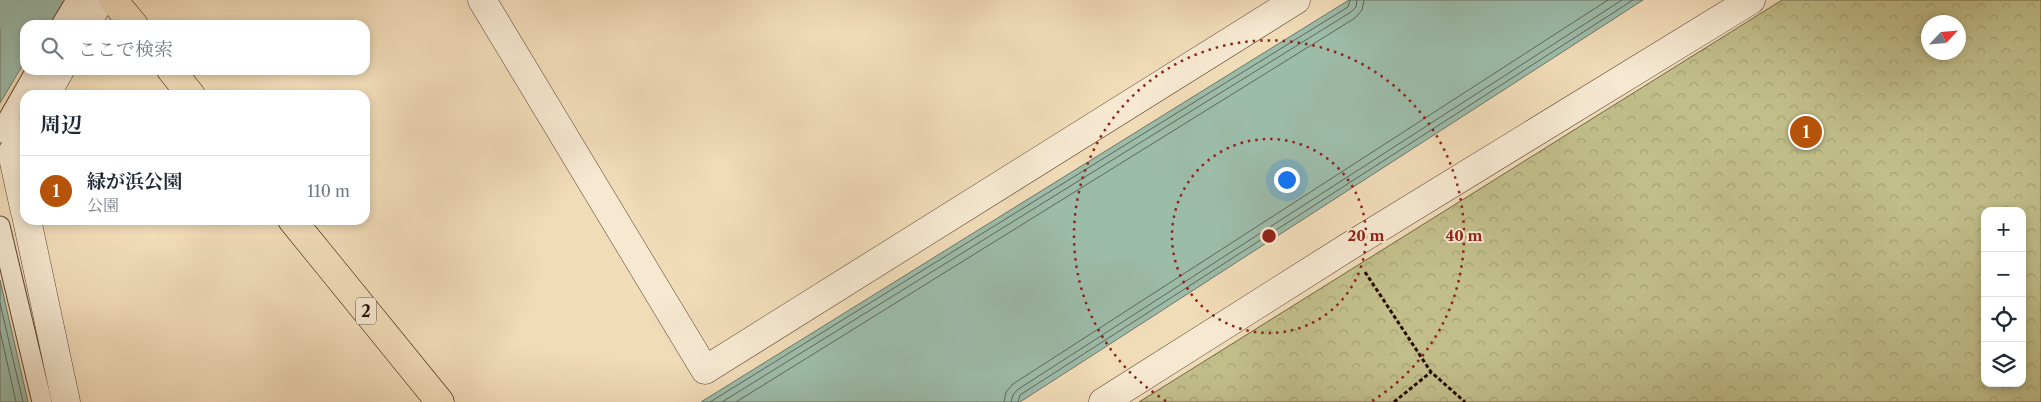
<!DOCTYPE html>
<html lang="ja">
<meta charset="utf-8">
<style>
:root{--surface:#fff;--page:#f6f6f7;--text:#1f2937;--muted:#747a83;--line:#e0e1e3;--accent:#b45309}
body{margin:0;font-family:"Libre Caslon Text","Noto Serif JP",serif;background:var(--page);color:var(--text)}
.controls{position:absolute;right:15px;bottom:15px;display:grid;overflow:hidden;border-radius:10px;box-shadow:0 2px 8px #0003}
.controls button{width:45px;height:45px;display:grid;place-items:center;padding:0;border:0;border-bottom:1px solid var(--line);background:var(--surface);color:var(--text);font:25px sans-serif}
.compass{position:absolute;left:1921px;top:15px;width:45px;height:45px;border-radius:50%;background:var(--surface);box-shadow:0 2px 8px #0003;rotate:64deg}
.you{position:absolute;left:1286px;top:179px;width:18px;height:18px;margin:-12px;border:4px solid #fff;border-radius:50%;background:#1a73e8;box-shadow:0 0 0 8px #1a73e833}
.badge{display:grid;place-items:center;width:32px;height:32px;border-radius:50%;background:var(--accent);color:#fff;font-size:16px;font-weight:700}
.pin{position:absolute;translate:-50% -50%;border:2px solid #fff;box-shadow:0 1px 5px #0006}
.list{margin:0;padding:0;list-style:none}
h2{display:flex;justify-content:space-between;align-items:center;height:65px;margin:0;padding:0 20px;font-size:21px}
h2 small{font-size:16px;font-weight:400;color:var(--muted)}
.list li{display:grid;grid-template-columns:32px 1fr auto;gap:15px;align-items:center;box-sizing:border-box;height:70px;padding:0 20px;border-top:1px solid var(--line)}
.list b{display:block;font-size:19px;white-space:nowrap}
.list p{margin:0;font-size:16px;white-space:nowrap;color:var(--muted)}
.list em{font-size:16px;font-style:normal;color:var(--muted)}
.icon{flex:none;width:28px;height:28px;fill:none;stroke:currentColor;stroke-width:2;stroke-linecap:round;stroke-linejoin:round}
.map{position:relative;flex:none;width:2041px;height:402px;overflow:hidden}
.search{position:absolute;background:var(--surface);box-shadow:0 2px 8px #0003;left:20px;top:20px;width:350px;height:55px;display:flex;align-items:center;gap:12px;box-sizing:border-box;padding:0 18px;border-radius:15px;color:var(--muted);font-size:19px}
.panel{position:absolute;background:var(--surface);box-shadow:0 2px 8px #0003;left:20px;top:90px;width:350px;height:135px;border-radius:15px}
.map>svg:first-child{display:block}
.park{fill:url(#park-crowns);stroke:#756647;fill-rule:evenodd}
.water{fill:#9cbcaa;stroke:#6e7668}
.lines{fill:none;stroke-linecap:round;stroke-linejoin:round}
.shore{stroke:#626557;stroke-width:1}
.river{stroke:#9cbcaa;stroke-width:59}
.service-casing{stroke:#5b4231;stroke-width:21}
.minor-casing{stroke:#5b4231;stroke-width:29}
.primary-casing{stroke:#290e04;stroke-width:29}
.path{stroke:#290e04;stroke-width:3;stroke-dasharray:4 2.5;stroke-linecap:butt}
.service{stroke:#f6e8d1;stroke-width:19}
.minor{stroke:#f6e8d1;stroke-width:28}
.primary{stroke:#f1dcb8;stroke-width:28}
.ring{fill:none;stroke:#8f2418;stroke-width:2.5;stroke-dasharray:2.5 5}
.labels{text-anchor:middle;stroke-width:4;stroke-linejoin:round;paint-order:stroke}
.shield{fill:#f6e8d1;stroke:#664f42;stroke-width:1}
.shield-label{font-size:16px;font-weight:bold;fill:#290e04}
.centre{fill:#8f2418;stroke:#f6e8d1;stroke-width:2.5}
.ring-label{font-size:15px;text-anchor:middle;font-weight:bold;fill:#8f2418;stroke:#f6e8d1;stroke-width:4;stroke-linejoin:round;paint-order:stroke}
</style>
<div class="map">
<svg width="2041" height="402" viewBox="0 0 2041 402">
<defs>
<pattern id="park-crowns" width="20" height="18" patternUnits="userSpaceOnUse" patternTransform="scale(1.25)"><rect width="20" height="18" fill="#c1be8a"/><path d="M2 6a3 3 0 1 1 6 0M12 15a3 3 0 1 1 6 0" fill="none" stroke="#a6a275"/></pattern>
</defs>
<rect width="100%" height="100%" fill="#f1dcb8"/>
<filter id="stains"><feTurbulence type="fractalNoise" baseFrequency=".004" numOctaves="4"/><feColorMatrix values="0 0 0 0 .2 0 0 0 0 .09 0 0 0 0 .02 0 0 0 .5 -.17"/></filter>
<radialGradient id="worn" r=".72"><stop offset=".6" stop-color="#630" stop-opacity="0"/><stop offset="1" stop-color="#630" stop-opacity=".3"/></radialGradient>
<path class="park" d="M1782,0H2041V402H1139ZM1928,22H1958V52H1928ZM1985,211H2022V383H1985Z"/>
<g class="water">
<path d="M0,0H15L34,25H25V61L0,103Z"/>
<path d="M1349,0H1643L1020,402H701Z"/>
<path d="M0,280L28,402H0Z"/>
</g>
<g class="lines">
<g class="shore">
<path d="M0,303L23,402"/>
<path d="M0,331L16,402"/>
<path d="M710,402L1348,7L1350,0"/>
<path d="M722,402L1351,12L1356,7L1357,0"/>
<path d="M736,402L1355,18L1362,10L1364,0"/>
<path d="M1004,402L1006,392L1013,384L1608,0"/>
<path d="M1011,402L1013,395L1017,390L1622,0"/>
<path d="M1018,402L1020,395L1633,0"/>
</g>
<path class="river" d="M24,11L33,0"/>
<g class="service-casing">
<g id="service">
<path d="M61,25L76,0"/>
<path d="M0,133L36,70"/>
<path d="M0,226L42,402"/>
</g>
</g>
<g class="minor-casing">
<g id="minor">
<path d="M482,0L705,370L1296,0"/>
<path d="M86,25L100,0"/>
<path d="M46,95L60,70"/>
<path d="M25,131L12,153L25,212"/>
<path d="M27,220L66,402"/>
<path d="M1103,402L1348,247L1751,0"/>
</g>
</g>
<g class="primary-casing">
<g id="primary">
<path d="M113,0L134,25"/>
<path d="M171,70L191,95"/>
<path d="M292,220L440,402"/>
</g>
</g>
<g class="path">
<path d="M1365,272L1431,372L1465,402"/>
<path d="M1394,402L1431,372"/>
</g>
<use href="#service" class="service"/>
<use href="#minor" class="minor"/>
<use href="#primary" class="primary"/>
</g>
<g class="ring">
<circle cx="1269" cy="236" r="97"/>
<path d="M1166 401A195 195 0 1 1 1372 401"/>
</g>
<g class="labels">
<rect class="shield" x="356" y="297.5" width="20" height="27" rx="4"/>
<g class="shield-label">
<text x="366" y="317">2</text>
</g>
</g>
<circle cx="1269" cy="236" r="8" class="centre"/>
<g class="ring-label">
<text x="1366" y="241">20 m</text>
<text x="1464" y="241">40 m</text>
</g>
<rect width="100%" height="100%" filter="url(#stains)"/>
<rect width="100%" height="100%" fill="url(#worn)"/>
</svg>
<div class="controls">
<button>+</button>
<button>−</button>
<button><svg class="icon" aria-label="locate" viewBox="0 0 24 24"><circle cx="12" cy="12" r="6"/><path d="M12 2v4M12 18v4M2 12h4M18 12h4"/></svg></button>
<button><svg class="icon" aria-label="layers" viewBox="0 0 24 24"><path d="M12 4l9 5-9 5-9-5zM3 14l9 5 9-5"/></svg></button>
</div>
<svg class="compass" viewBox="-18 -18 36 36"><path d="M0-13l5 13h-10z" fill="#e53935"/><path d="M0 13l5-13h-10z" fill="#747a83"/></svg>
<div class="you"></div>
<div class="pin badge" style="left:1806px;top:132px">1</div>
<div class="search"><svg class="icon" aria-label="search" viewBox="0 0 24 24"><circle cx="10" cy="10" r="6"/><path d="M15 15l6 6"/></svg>ここで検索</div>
<section class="panel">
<h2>周辺<small></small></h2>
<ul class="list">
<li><span class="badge">1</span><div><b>緑が浜公園</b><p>公園</p></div><em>110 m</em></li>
</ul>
</section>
</div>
